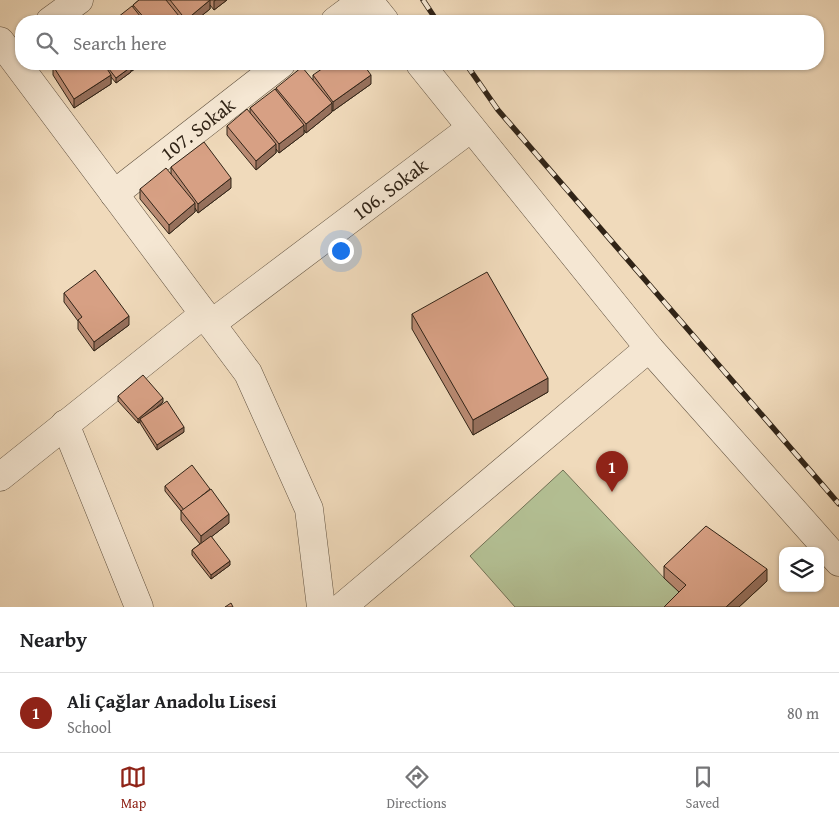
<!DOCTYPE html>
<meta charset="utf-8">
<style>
:root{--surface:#fff;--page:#f2f2f2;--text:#202124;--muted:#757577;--line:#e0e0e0;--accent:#8f2418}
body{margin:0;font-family:"Gentium Book Plus",serif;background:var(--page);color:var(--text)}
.controls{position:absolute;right:15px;bottom:15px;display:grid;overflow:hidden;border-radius:10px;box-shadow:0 1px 4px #0004}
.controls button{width:45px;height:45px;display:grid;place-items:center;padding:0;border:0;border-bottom:1px solid var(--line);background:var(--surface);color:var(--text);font:25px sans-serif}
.you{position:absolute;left:340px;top:250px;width:18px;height:18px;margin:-12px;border:4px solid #fff;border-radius:50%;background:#1a73e8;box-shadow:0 0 0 8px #1a73e833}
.badge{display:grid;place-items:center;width:32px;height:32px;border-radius:50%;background:var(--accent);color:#fff;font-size:16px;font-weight:700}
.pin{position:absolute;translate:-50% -41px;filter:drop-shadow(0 1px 2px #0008)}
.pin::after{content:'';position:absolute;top:26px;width:18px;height:15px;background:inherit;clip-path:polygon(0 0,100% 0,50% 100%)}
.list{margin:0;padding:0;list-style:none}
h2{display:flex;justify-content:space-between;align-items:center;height:65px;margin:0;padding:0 20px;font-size:21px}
h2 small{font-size:16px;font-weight:400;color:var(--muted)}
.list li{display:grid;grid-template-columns:32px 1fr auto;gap:15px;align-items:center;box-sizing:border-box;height:80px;padding:0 20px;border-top:1px solid var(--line)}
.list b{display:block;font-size:19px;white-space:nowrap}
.list p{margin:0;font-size:16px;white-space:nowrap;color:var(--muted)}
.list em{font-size:16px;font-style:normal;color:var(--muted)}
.icon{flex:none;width:28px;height:28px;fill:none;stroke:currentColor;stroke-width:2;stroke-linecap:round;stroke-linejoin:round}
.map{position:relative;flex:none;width:839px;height:607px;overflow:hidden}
.search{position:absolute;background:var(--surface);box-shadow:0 1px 4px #0004;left:15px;right:15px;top:15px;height:55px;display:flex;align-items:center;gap:12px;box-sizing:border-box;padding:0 18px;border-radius:20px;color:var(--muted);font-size:19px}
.sheet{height:145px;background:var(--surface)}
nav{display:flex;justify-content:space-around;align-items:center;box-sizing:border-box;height:70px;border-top:1px solid var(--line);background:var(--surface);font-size:14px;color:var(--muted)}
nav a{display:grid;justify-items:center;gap:2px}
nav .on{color:var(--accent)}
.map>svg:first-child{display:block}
.green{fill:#b4c195;stroke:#727256}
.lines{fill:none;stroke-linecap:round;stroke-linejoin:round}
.street-casing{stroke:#615240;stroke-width:29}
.street{stroke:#f5e7d3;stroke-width:28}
.rail-casing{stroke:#312417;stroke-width:5.5}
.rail{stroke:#f5e7d3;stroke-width:4;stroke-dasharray:11;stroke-linecap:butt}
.wall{fill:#b98a72;stroke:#312417}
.shaded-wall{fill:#96705c;stroke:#312417}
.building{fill:#d7a084;stroke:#312417}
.labels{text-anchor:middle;stroke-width:4;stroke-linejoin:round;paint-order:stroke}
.street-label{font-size:20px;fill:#312417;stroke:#f5e7d3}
</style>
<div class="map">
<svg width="839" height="607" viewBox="0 0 839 607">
<rect width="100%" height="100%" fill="#f0dabb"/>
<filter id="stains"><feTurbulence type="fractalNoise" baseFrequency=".004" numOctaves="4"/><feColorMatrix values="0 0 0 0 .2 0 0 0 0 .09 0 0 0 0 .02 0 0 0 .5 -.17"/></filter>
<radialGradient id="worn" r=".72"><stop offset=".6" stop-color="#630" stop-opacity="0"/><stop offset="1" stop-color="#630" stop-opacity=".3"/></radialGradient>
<path class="green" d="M563,470L664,578L686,597L671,607H515L470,556Z"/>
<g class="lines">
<g class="street-casing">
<g id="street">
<path d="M368,0L385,21"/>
<path d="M50,21L79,0"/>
<path d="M335,21L363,0"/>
<path d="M0,41L248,373L309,509L321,607"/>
<path d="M420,64L649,348L839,562"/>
<path id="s1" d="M114,194L281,64"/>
<path id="s2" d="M211,324L471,128"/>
<path d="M65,424L139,607"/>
<path d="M0,477L204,314"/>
<path d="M342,607L649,348"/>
</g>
</g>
<use href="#street" class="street"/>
<g class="rail-casing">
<g id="rail">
<path d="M423,0L437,21"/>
<path d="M466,64L498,110L839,504"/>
</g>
</g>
<use href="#rail" class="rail"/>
</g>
<g class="wall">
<path d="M139,0H227L214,10L210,5V9L195,21H113L133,7V5Z"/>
<path d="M57,64H141L132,71L131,69V72L116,83L111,77V84L74,108L53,75V66Z"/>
<path d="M313,75L371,84L333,111L332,110V112L306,133L304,130V134L279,153L276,149V153L256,170L227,135V126L250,113V108L276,91V88L313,80Z"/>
<path d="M171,167L231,188L198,213L195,208V212L169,234L140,199V189L171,174Z"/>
<path d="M64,293L129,325L94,351L78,329V321L64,302Z"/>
<path d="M412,314L548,392L473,435L412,329Z"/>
<path d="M118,396L163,402L157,407L184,432L157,450L140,423V422L138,423L118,401Z"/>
<path d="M165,486L229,523L211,537L230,565L211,579L192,555V550L200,544L181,520V511L165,491Z"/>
<path d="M664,566L767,581L739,607H664L679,592L664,578Z"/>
</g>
<g class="shaded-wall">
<path d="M210,0V9L195,21H186V20Z"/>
<path d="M216,0H227L214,10V1Z"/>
<path d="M132,64H141L132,71Z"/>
<path d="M131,67V72L116,83V78Z"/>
<path d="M111,75V84L74,108V99Z"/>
<path d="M371,75V84L333,111V102Z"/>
<path d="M332,103V112L306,133V124Z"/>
<path d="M304,125V134L279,153V144Z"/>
<path d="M276,144V153L256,170V161Z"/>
<path d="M231,178V188L198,213V204Z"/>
<path d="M195,203V212L169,234V225Z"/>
<path d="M129,316V325L94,351V342Z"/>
<path d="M548,378V392L473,435V420Z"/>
<path d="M163,398V402L141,421L140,419V422L138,423V419Z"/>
<path d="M184,427V432L157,450V445Z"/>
<path d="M229,514V523L201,545V536Z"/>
<path d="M230,561V565L211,579V575Z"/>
<path d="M767,569V581L739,607H726Z"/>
</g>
<g class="building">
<path d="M139,0H166L183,21H147L133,5Z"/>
<path d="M170,0H210L186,20Z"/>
<path d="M132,6L144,21H113Z"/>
<path d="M57,64H104L111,75L74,99L53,66Z"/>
<path d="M105,64H128L131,67L116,78Z"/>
<path d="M329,64H363L371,75L333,102L313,75Z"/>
<path d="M302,67L332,103L306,124L276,88Z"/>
<path d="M275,89L304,125L279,144L250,108Z"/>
<path d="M247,109L276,144L256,161L227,126Z"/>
<path d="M204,142L231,178L198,204L171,167Z"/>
<path d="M166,168L195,203L169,225L140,189Z"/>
<path d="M95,270L129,316L94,342L78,320L82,317L64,293Z"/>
<path d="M487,272L548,378L473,420L412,314Z"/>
<path d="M143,375L163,398L138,419L118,396Z"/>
<path d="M167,401L184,427L157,445L140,419Z"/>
<path d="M192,465L210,489L184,510L165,486Z"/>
<path d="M211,489L229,514L201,536L181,511Z"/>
<path d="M706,526L767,569L726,607H664L686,585L664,566Z"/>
<path d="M211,536L230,561L211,575L192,550Z"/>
<path d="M231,603L233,607H225Z"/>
</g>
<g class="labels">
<g class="street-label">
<text dy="7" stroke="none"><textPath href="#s1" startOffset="106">107. Sokak</textPath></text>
<text dy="7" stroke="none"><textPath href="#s2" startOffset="224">106. Sokak</textPath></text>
</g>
</g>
<rect width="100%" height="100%" filter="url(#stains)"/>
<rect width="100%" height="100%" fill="url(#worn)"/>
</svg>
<div class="controls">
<button><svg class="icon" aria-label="layers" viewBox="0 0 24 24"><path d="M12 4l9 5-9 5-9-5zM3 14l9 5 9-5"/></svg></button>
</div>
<div class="you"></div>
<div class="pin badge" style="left:612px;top:492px">1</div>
<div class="search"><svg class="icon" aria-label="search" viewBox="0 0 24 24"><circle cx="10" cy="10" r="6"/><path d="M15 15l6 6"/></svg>Search here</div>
</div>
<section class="sheet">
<h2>Nearby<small></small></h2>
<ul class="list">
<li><span class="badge">1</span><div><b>Ali Çağlar Anadolu Lisesi</b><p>School</p></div><em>80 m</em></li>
</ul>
</section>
<nav>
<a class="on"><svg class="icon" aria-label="map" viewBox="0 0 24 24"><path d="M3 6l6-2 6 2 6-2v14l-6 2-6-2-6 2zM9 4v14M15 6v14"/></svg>Map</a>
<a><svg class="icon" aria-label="directions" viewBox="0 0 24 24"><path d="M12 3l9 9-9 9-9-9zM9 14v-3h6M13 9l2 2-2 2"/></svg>Directions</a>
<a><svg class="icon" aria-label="saved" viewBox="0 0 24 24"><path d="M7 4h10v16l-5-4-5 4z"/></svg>Saved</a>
</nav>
